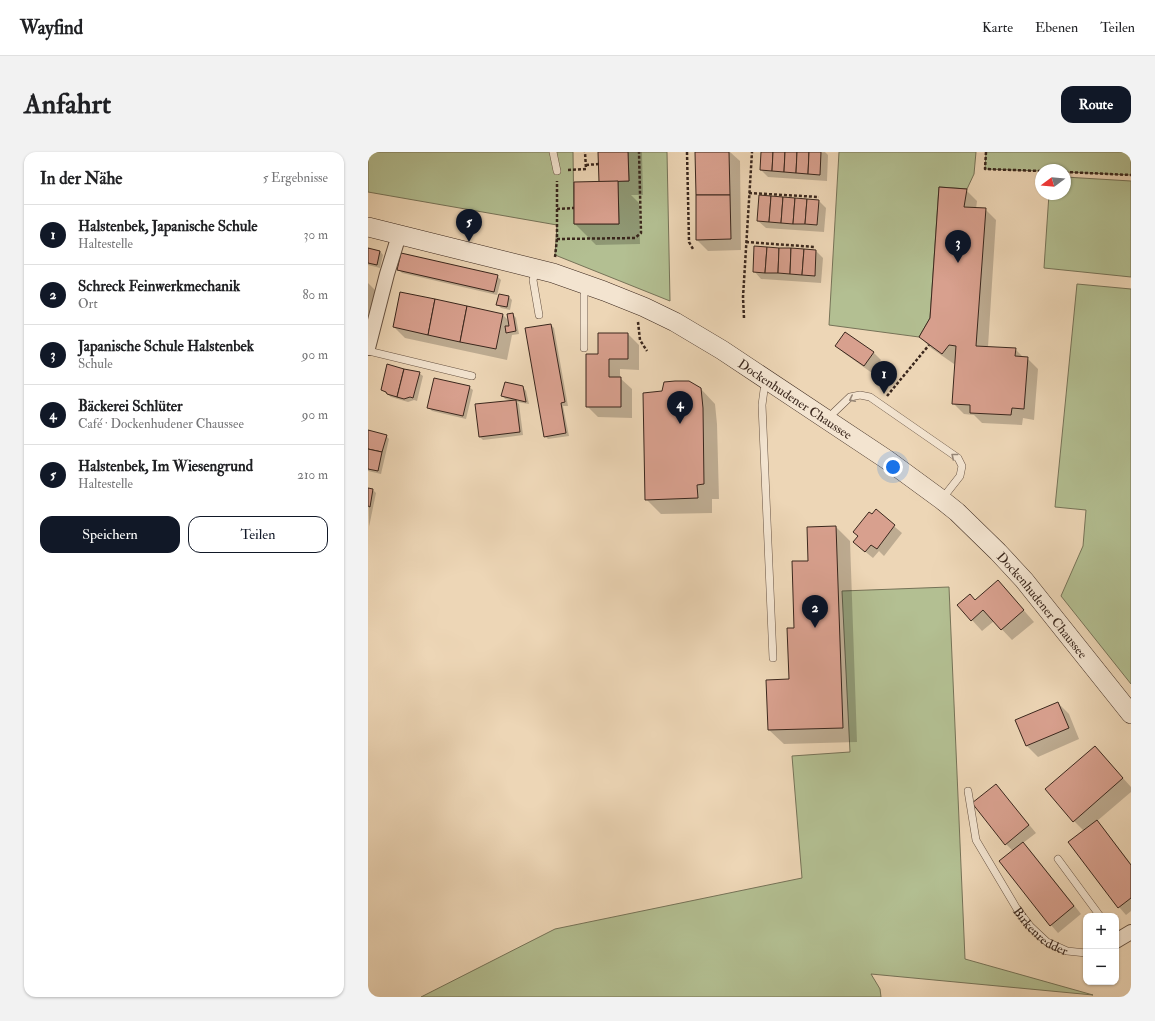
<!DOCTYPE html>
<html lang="de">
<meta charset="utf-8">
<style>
:root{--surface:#fff;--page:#f2f2f2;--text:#202124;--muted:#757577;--line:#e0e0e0;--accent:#111827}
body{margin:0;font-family:"IM FELL Double Pica",serif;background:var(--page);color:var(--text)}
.controls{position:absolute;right:12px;bottom:12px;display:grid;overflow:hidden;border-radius:8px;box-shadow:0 1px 3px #0004}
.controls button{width:36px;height:36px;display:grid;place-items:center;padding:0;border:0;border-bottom:1px solid var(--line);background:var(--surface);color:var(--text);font:20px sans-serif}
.compass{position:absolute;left:667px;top:12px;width:36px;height:36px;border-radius:50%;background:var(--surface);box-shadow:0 1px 3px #0004;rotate:254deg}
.you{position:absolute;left:525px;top:315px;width:14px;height:14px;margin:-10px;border:3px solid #fff;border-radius:50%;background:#1a73e8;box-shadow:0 0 0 6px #1a73e833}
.badge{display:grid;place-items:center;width:26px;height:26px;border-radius:50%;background:var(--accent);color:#fff;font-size:13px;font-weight:700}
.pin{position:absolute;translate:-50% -33px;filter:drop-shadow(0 1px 2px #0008)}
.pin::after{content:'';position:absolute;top:21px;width:14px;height:12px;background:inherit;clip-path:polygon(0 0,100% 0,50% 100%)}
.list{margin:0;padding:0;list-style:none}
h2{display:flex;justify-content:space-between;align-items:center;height:52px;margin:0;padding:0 16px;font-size:17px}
h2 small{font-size:13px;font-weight:400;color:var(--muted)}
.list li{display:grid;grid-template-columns:26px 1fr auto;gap:12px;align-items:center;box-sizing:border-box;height:60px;padding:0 16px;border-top:1px solid var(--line)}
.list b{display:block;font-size:15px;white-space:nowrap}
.list p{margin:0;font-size:13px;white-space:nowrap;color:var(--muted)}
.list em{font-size:13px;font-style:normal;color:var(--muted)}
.actions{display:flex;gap:8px;padding:12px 16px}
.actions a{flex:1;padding:9px 0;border:1px solid var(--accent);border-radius:12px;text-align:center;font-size:14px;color:var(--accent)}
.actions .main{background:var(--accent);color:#fff}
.map{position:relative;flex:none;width:763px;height:845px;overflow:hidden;border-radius:12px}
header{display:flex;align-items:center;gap:24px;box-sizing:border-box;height:56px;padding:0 20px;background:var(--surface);border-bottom:1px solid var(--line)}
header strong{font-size:19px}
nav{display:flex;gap:22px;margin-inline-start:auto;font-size:14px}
.intro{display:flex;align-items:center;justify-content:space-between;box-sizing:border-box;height:96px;padding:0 24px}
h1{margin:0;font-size:28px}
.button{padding:10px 18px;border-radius:12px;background:var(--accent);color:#fff;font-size:14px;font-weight:700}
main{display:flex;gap:24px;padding:0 24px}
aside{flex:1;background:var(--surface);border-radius:12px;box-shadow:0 1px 3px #0004}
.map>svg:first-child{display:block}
.green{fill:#b3bf92;stroke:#767358}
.shadow{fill:#0003}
.building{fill:#d8a08e;stroke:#3a271d}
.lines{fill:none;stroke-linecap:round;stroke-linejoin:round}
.lane-casing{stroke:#675343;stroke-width:8}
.street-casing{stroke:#675343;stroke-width:16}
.secondary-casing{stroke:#3a271d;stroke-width:20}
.path{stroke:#3a271d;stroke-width:2.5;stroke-dasharray:3 2;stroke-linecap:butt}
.lane{stroke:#f3e4d0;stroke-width:7}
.street{stroke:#f3e4d0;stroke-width:14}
.secondary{stroke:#f3e4d0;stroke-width:19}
.oneway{stroke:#968676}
.labels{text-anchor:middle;stroke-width:4;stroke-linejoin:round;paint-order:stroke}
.street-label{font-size:13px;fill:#3a271d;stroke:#f3e4d0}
</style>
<header>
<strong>Wayfind</strong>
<nav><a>Karte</a><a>Ebenen</a><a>Teilen</a></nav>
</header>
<div class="intro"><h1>Anfahrt</h1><a class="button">Route</a></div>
<main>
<aside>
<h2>In der Nähe<small>5 Ergebnisse</small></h2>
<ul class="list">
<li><span class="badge">1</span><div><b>Halstenbek, Japanische Schule</b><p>Haltestelle</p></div><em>30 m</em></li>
<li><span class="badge">2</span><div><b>Schreck Feinwerkmechanik</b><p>Ort</p></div><em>80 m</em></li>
<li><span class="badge">3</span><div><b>Japanische Schule Halstenbek</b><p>Schule</p></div><em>90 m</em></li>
<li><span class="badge">4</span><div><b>Bäckerei Schlüter</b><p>Café · Dockenhudener Chaussee</p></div><em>90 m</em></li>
<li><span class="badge">5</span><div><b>Halstenbek, Im Wiesengrund</b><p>Haltestelle</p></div><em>210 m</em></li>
</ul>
<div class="actions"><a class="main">Speichern</a><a>Teilen</a></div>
</aside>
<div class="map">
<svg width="763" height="845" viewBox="0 0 763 845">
<rect width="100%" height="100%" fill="#edd6b6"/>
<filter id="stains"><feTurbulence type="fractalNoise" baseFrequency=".005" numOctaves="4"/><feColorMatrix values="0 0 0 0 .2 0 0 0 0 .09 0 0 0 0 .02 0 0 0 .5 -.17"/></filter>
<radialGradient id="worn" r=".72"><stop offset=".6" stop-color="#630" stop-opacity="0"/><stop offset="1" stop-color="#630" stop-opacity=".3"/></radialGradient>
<g class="green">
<path d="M0,0H205L206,72H251L250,29H261L260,0H299L302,149L187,103L189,73L0,40Z"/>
<path d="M471,0H608L606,22L599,37L571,35L562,166L551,185L461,173Z"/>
<path d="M618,0H763V23L697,20V18L673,19L617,17Z"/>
<path d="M697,25L763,29V125L676,116L681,42H697Z"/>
<path d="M709,132L763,137V532L693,444L715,394L718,358L687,355Z"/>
<path d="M581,435L597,807L725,843L503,822L512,837L513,845H53L187,777L434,726L424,604L482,600L474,439Z"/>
</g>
<g class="shadow">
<path d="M232,0H274L275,43H263L271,51L272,92L228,93L207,72L232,30Z"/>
<path d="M328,0H362L372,9L373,98L340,99L329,88Z"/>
<path d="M394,0H457L460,3L459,29L400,25L393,18Z"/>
<path d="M598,38L609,49L608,57H617L628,68L620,195L647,197L656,206H659L670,217L666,268L655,266L654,273L614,271L606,263L596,262L585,251L588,210L586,212L563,196L552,185L563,166Z"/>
<path d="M451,49L458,56L456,80L398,76L390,69Z"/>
<path d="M0,97L12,99L15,103L12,116L0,113Z"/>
<path d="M448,99L455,106L453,131L393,127L386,119Z"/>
<path d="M30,117L129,124L133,128L129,143L34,121Z"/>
<path d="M0,131L9,140L0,172Z"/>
<path d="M132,143L141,145L144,148L142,158L133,156L129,152Z"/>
<path d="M145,162L148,166L151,182L144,183L139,208L37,186L26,175L135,163L141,169Z"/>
<path d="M183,173L186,176L200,254H195L201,284L180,287L177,284Z"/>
<path d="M477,181L506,201L513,208L504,221L476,201L468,194Z"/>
<path d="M260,182L271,193V218L252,217V226L264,237V266L230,265L219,254L231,203Z"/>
<path d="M51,221L55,224L49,249L46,248L40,250L23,245L14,238Z"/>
<path d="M101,235L105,238L98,267L64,259L60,255Z"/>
<path d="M155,235L158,239L161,252L149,250L151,252L155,283L115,288L112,285L145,249L137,247L134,243Z"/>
<path d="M333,237L347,252L349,272L351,347H344V361L293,362L278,347L295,240Z"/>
<path d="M0,279L18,284L21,287L13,322L0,319Z"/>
<path d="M0,337L5,338L8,341L1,375Z"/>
<path d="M508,359L534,381L516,404L511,399L505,406L494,397L504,364Z"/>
<path d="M468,375L482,389L489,590L416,592L401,578L422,528L427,477L441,410Z"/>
<path d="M630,429L666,470L644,488L626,469L614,479L604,468L607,449Z"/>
<path d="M690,551L701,562L711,587L670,605L659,594Z"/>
<path d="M727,595L763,635V640L729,669L736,677L763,712V759L758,763L751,755L716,679L706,669Z"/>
<path d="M628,633L668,681L655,691L662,698L713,762L690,781L683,773L645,699L638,692Z"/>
</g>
<g class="building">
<path d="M230,0H260L261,29L231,30Z"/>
<path d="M327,0H361L362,43H328Z"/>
<path d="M393,0H405L404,19L392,18Z"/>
<path d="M405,0H417L416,20L404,19Z"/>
<path d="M417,0H429L428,21L416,20Z"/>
<path d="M429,0H441L440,22L428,21Z"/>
<path d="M441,0H453L452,23L440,22Z"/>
<path d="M250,29L251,72H206V30Z"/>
<path d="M571,35L599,37L596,55L618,56L608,194L648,196L647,204L660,205L656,257L644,256L643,263L602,261V253L584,252L588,194L581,193L574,202L551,185L562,166Z"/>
<path d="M328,43H362L363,87L328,88Z"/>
<path d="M391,43L403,44L401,70L389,69Z"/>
<path d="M403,44L415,45L413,71L401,70Z"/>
<path d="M415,45L427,46L425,72L413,71Z"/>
<path d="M427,46L439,47L437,72H425Z"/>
<path d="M439,47L451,48L449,73L437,72Z"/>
<path d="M386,94L399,95L397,121L385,120Z"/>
<path d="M399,95L411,96L410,121H397Z"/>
<path d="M0,96L12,99L9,113L0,111Z"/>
<path d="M411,96H423L422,122L410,121Z"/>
<path d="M423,96L436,97L434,123L422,122Z"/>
<path d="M436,97L448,98L447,124L434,123Z"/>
<path d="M33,101L130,123L126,140L29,118Z"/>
<path d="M32,140L67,147L60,183L25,175Z"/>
<path d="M131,142L141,144L139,155L128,153Z"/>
<path d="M67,147L99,154L92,190L60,183Z"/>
<path d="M99,154L135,162L128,197L92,190Z"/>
<path d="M145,161L148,179L138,181L137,174H141L139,162Z"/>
<path d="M183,172L197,250L193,251L198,281L176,285L157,176Z"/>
<path d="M477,180L506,200L496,214L467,194Z"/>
<path d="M230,181H260V207H241V225H253V255H218V202H230Z"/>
<path d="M19,212L36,217L29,245L19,242L18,240L13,238Z"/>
<path d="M36,217L52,220L45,246L42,245L36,247L29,245Z"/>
<path d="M66,226L102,234L95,264L59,256Z"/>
<path d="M307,229H321L333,236L335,256L336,332L329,333L330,346L277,348L275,241L294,239L296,230Z"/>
<path d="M137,230L155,234L158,250L133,244Z"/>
<path d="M148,248L152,280L111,285L107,252Z"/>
<path d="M0,278L19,283L14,300L0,297Z"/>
<path d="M0,297L14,300L10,319L0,317Z"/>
<path d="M0,336L5,337L2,355L0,354Z"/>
<path d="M508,357L527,373L509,397L503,393L497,400L485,390L490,384L485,380L501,360L504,362Z"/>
<path d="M468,374L475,576L400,578L398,528L421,527L419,476H426L424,409H440L439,375Z"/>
<path d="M630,428L656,458L633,478L615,458L603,469L589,453L602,442L607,448Z"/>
<path d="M690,550L701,576L658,594L647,568Z"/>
<path d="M727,594L755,626L705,670L677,637Z"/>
<path d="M628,632L661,673L637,693L604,651Z"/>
<path d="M729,668L763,713V746L750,756L700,690Z"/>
<path d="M655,690L706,754L682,774L631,709Z"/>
</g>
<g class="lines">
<g class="lane-casing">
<g id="lane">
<path d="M185,0L189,19"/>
<path d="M168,118L165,128L171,163"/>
<path d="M216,196V143L218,133"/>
<path d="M0,199L104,224"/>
<path d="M399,229L396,238L394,253L405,506"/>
<path d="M459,267L482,245L492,243L502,245L590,306L594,314L592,324L574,347"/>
<path id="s1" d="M600,639L608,688L649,757L662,774L679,790L699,799L718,801"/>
<path d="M690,707L732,764"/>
</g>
</g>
<g class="street-casing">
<g id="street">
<path d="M0,196L19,122L31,83"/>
<path d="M748,789L763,780"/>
</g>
</g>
<g class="secondary-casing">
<g id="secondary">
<path id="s2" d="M0,75L185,121L236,139L276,155L307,170L354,198L518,307L574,348L589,360L630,400L656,428L763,562"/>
</g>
</g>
<g class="path">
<path d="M319,0L321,90L325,97"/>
<path d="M618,0L617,17L673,19"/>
<path d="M218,13L231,12"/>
<path d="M200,18L218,17L217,0"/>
<path d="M697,20L763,23"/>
<path d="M381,41L451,45"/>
<path d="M189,57L206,56"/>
<path d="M189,87L267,86L273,81L271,0"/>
<path d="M378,90L447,95"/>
<path d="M187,105L189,87V29"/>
<path d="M376,166L375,145L384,0"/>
<path d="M270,170L272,188L279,199"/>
<path d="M519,244L561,193"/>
</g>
<use href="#lane" class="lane"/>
<use href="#street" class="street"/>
<use href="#secondary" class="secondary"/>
</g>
<defs><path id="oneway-chevron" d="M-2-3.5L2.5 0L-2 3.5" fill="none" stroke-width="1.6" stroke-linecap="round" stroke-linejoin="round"/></defs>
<g class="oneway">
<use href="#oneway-chevron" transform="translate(484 247) rotate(153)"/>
<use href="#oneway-chevron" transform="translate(586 304) rotate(-141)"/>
</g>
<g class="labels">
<g class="street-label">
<text dy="5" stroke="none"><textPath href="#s2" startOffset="465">Dockenhudener Chaussee</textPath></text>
<text dy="5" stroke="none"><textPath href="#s2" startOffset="789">Dockenhudener Chaussee</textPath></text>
<text dy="5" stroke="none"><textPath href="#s1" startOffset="163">Birkenredder</textPath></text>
</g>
</g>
<rect width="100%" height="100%" filter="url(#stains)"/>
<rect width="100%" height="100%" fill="url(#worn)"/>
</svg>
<div class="controls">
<button>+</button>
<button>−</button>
</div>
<svg class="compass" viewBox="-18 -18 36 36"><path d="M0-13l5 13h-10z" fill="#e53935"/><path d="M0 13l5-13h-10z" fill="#757577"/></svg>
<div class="you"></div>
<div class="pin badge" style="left:516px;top:242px">1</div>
<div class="pin badge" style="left:447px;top:476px">2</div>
<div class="pin badge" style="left:590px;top:111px">3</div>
<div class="pin badge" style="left:312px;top:272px">4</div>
<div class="pin badge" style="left:101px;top:90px">5</div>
</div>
</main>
